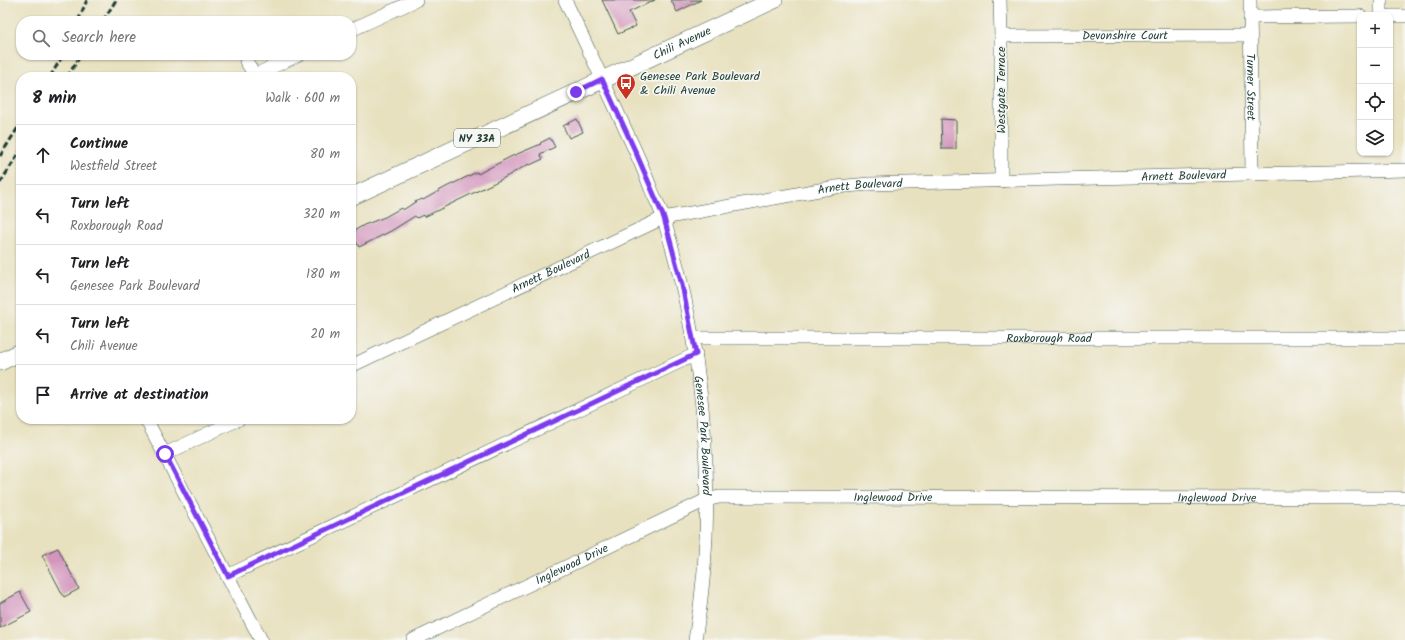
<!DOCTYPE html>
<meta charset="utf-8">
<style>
:root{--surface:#fff;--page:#f2f2f2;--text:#202124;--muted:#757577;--line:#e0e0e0}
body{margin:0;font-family:Kalam,sans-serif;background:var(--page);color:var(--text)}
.controls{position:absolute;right:12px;top:12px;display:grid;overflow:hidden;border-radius:8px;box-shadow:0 1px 3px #0004}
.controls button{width:36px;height:36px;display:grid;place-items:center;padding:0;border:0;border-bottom:1px solid var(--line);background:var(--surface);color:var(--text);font:20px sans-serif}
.stop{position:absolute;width:12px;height:12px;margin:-9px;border:3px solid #7c3aed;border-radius:50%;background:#fff}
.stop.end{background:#7c3aed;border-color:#fff;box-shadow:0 1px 4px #0008}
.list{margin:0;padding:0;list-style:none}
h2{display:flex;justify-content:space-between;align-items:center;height:52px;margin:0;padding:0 16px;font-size:17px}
h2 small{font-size:13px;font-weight:400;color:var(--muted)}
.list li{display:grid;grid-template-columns:26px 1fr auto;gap:12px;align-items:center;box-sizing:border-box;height:60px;padding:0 16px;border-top:1px solid var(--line)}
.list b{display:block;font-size:15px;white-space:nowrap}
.list p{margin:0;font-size:13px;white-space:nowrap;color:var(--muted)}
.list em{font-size:13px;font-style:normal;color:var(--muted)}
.icon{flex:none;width:22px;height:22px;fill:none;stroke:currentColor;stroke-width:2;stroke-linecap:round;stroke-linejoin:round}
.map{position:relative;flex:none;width:1405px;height:640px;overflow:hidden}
.search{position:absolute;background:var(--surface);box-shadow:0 1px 3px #0004;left:16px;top:16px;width:340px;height:44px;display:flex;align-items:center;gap:10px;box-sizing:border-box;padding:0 14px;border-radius:16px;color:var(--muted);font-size:15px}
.panel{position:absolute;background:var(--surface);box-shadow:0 1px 3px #0004;left:16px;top:72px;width:340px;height:352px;border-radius:16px}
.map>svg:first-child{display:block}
.building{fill:#d395bd}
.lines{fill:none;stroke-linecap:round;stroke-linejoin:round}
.minor-casing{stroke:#3d5649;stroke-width:14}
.major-casing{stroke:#3d5649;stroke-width:18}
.minor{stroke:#fff;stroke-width:13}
.major{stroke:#fff;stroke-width:17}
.rail{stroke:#1f3d34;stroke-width:3;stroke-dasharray:6 3;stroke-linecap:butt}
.route{stroke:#7c3aed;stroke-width:5}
.labels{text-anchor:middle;stroke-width:3.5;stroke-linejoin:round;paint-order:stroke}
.shield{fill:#f6f6f2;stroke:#60746d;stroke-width:1}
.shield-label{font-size:11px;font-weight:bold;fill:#1f3d34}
.street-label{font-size:12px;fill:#1f3d34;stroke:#f6f6f2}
.poi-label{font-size:12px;fill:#1f3d34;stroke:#f6f6f2;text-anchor:start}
</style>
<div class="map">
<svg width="1405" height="640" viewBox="0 0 1405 640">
<rect width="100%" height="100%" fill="#f6f6f2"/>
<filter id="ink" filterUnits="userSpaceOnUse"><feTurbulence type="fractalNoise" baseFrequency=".025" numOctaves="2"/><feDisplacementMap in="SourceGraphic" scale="8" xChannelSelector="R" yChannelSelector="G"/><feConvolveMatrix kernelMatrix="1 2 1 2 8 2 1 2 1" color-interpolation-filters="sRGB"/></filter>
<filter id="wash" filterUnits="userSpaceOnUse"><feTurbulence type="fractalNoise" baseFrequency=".012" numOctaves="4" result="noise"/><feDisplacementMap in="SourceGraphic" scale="16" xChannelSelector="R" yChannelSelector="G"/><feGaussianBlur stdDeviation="0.9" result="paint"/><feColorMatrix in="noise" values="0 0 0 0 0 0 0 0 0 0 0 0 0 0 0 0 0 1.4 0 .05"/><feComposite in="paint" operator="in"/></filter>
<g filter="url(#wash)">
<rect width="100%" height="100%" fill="#e8e1bf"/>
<g id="blocks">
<g class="building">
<path d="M602,0H655L629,12L636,26L618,34Z"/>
<path d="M671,0H701L677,12Z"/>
<path d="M577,119L583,132L569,138L563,126Z"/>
<path d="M941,119L956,120V149H942Z"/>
<path d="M550,138L555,147L540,154L543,159L530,165L529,164L502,179L424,217L423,215L417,218L415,216L391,231L359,247L352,232L364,225L385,217L401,208L403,210L415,202L422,199L423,200L446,187L477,172L478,174L510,157L541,144L540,143Z"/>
<path d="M58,548L79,589L64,597L42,555Z"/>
<path d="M20,592L31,612L0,628V603Z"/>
</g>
</g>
</g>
<g filter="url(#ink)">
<use href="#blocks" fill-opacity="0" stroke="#3d5649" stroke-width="1"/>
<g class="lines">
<g class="minor-casing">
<g id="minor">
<path id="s1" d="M565,0C586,44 607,89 627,133C636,152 644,170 651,189C655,199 661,209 664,220C705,351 719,504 695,640"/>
<path d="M1000,0L1001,36V181"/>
<path id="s2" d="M1250,0L1252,174"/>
<path d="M1381,0V15"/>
<path d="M1390,16H1405"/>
<path d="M1250,17L1360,16"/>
<path d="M351,30L416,0"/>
<path id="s3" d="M1001,36L1250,35"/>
<path d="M246,61L256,77"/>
<path d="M255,75L298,55"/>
<path id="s4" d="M693,338H1405"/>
<path id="s5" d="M351,366L663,218L836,187L869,184L1405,170"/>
<path d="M146,419L261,640"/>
<path d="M165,454L239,419"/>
<path d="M227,576L696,354"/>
<path id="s6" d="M413,640L706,500L719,497L1405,498"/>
</g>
</g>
<g class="major-casing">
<g id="major">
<path id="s7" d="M351,197L774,0"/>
<path d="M0,362L21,352"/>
</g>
</g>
<use href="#minor" class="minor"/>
<use href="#major" class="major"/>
<g class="rail">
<path d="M78,21L87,0"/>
<path d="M103,21L116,0"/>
<path d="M50,77L63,55"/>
<path d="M67,77L81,55"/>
<path d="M0,156L21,123"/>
<path d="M0,183L21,150"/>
</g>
</g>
</g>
<g class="lines" filter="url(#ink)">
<path class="route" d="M165,454L228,576L696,354L682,285L664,218L637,155L602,79L576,92"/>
</g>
<defs>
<g id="bus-pin" transform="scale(1)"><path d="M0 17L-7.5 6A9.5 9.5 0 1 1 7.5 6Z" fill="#c8321e" stroke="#f6f6f2"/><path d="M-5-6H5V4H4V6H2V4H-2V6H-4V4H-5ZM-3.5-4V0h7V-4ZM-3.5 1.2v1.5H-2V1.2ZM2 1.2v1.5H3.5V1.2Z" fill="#fff"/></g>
</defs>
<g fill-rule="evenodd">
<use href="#bus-pin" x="626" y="83"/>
</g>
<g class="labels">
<rect class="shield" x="454" y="129" width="46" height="18" rx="3"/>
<g class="shield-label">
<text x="477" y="142">NY 33A</text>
</g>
<g class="street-label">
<text dy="4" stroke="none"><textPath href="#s3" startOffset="124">Devonshire Court</textPath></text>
<text dy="4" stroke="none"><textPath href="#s7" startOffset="365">Chili Avenue</textPath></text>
<text dy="4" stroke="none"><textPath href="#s2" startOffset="87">Turner Street</textPath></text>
<text transform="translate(1001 90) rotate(-90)" y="4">Westgate Terrace</text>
<text dy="4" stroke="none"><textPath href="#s5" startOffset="869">Arnett Boulevard</textPath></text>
<text dy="4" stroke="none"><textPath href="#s5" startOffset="545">Arnett Boulevard</textPath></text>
<text dy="4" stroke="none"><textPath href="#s5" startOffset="221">Arnett Boulevard</textPath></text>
<text dy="4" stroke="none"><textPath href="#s4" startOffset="356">Roxborough Road</textPath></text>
<text dy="4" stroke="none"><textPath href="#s1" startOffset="461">Genesee Park Boulevard</textPath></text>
<text dy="4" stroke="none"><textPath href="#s6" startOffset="512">Inglewood Drive</textPath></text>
<text dy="4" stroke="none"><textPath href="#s6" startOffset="836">Inglewood Drive</textPath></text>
<text dy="4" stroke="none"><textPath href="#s6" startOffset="176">Inglewood Drive</textPath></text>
</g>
<g class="poi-label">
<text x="640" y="80">Genesee Park Boulevard<tspan x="640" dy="14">&amp; Chili Avenue</tspan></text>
</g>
</g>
</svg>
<div class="controls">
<button>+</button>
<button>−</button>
<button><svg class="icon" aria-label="locate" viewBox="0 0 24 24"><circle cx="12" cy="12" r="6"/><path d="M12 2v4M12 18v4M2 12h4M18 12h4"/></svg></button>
<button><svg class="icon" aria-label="layers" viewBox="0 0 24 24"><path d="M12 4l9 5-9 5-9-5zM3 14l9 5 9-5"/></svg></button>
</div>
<div class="stop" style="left:165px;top:454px"></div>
<div class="stop end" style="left:576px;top:92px"></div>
<div class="search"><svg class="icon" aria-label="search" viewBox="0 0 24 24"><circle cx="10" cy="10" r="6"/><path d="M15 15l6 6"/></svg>Search here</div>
<section class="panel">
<h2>8 min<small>Walk · 600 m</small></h2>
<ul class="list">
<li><svg class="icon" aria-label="ahead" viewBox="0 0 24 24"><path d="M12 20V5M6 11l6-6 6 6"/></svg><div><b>Continue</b><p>Westfield Street</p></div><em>80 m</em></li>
<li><svg class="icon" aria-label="left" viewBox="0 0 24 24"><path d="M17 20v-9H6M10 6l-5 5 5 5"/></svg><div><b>Turn left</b><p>Roxborough Road</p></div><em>320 m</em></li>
<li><svg class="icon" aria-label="left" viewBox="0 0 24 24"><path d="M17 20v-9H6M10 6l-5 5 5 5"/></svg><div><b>Turn left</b><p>Genesee Park Boulevard</p></div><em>180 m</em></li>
<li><svg class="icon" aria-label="left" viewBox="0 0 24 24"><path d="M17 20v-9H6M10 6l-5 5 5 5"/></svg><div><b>Turn left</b><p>Chili Avenue</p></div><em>20 m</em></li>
<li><svg class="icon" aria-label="arrive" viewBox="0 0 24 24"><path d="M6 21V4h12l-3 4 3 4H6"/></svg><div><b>Arrive at destination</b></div></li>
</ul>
</section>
</div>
